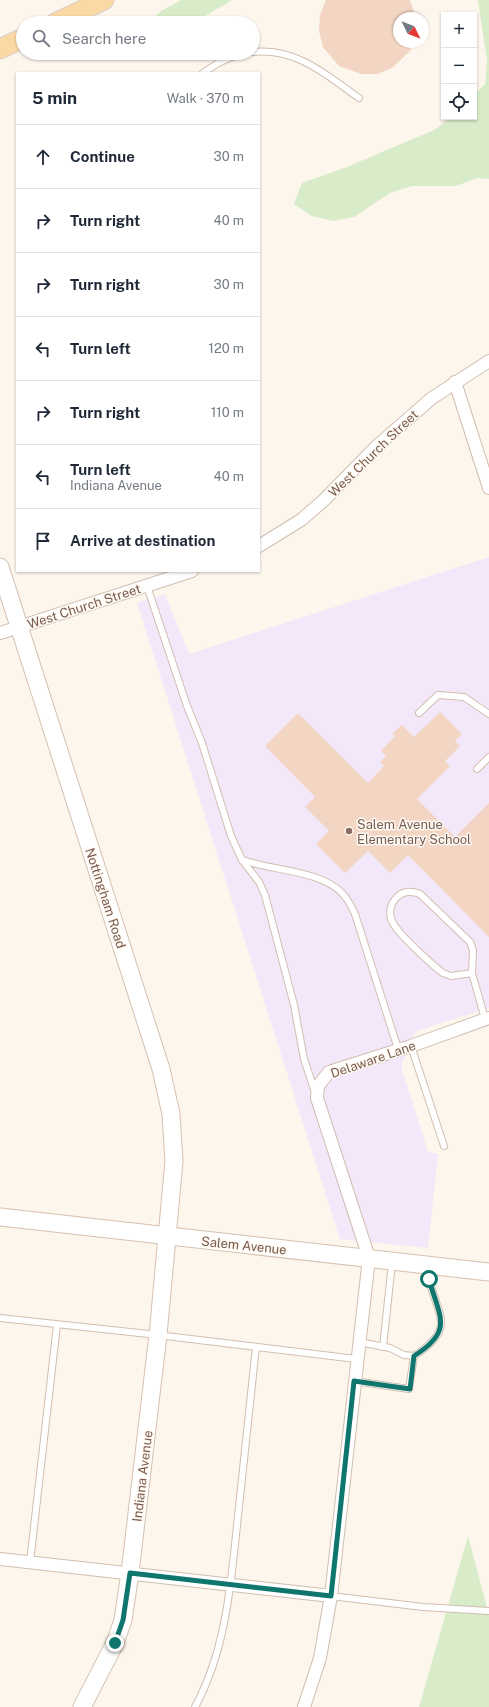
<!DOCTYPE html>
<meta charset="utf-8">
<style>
:root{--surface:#fff;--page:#f2f2f3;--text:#1f2937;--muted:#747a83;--line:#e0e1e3}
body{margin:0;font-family:"Public Sans",sans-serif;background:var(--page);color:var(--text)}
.controls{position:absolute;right:12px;top:12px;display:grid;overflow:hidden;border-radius:0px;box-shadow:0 1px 3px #0004}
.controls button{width:36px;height:36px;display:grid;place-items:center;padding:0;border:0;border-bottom:1px solid var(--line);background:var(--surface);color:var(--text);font:20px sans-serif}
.compass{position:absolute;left:393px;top:12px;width:36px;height:36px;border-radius:50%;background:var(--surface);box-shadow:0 1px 3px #0004;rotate:133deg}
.stop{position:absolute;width:12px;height:12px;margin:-9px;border:3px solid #0f766e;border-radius:50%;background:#fff}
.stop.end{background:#0f766e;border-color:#fff;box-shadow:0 1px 4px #0008}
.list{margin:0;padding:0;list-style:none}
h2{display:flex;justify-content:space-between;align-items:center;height:52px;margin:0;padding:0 16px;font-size:17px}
h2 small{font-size:13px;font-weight:400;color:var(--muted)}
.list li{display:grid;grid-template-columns:26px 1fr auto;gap:12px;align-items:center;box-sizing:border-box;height:64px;padding:0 16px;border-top:1px solid var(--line)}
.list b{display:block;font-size:15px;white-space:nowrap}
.list p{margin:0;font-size:13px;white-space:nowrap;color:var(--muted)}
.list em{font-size:13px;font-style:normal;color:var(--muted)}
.icon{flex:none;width:22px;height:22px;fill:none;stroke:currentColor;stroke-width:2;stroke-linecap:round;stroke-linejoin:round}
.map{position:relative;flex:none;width:489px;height:1707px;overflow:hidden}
.search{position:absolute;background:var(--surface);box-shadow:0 1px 3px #0004;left:16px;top:16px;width:244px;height:44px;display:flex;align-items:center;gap:10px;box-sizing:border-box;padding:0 14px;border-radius:22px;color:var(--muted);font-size:15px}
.panel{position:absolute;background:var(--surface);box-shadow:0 1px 3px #0004;left:16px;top:72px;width:244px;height:500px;border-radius:0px}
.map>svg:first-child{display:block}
.education{fill:#f3e8fa}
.green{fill:#d8ecc9}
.building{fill:#f3d5c3}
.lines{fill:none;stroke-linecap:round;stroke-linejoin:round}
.lane-casing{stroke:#d1beb0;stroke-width:8}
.street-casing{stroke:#d1beb0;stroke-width:14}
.secondary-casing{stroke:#d6c0b0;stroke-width:19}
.primary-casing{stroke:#dad1cd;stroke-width:21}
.lane{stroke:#fff;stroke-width:6}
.street{stroke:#fff;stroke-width:12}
.secondary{stroke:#fff;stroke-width:17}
.primary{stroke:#fbd9a5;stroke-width:19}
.route{stroke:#0f766e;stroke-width:5}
.education-dot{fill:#8d6e63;stroke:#fffaf3;stroke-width:1.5}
.labels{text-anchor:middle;stroke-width:3;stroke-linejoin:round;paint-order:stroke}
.street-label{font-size:13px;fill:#7a5c4d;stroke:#fffaf3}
.education-label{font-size:13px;fill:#785e54;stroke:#fffaf3;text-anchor:start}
</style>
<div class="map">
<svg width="489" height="1707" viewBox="0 0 489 1707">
<rect width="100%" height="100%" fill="#fdf6ec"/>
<path class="education" d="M489,557V1008L416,1031L401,1066L428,1152L438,1154L428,1248L340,1239L137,603L165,594L189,654Z"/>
<g class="green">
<path d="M181,0H232L193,23H148L161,11Z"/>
<path d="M478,0H489V179L477,178L456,186H412L390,193L354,217L333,221L312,216L294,204L302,183L347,167L434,130L452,117H474V95L485,84L487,61Z"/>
<path d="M468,1536L489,1615V1707H419Z"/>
</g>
<g class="building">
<path d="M326,0H410L416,18H399V42H414L410,51L392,68L377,74H361L339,66L323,47L319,31L320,15Z"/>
<path d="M440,712L462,734L455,741L460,746L445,761L450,766L417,799L455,837L489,803V937L408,855L390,873L368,851L345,873L316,844L329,831L305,807L315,797L265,746L298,713L368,783L384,766L380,762L386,756L381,751L395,736L392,734L402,725L414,737Z"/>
</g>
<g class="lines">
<g class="lane-casing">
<g id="lane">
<path d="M253,52C297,48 325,74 359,98"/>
<path d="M203,73L218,63L241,53"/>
<path d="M147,586L187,706L202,743L231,836L242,860L259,882L265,895L294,1005L304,1059L315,1092"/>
<path d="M419,713L438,695L464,697L489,714"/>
<path d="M477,769L489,757"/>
<path d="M243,860C272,871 320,870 342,893C348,899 351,906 355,914L398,1049"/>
<path d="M472,973L451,976L443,973C432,965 402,937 394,925C388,916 389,905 397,897C404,890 412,891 420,894L470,942L473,950L472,973L485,1019"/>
<path d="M411,1046L444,1146"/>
<path d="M0,1318L158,1335L356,1359"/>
<path d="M359,1342L390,1348L404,1355L414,1356C465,1323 428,1310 429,1267"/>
<path d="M383,1347L392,1263"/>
<path d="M354,1381L409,1389L414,1356"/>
<path d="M30,1562L57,1325"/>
<path d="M331,1596L423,1607L489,1611"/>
<path d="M195,1707C227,1648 231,1581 238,1516C244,1460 250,1404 256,1347"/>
</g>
</g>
<g class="street-casing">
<g id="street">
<path d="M455,382L489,488"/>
<path d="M259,546L301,520L323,501L378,445L432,398L489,361"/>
<path d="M0,633L192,571"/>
<path d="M0,1559L331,1596"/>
<path d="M304,1707L320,1658L331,1596L369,1258L317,1098L318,1086L329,1072L411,1046L489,1018"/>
</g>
</g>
<g class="secondary-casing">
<g id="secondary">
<path d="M0,567L161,1069L171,1114L174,1161L158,1335L130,1573L123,1620L115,1643L82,1707"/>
<path d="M0,1217L489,1272"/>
</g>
</g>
<g class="primary-casing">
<g id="primary">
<path d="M55,23L104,0"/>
<path d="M0,49L23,38"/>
</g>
</g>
<use href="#lane" class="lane"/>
<use href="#street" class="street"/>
<use href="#secondary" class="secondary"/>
<use href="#primary" class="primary"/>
</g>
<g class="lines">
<path class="route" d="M115,1643L123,1620L130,1573L331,1596L354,1381L410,1389L414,1356C455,1330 439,1317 429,1279"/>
</g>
<circle class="education-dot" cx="349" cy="831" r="4"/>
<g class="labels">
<g class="street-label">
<text transform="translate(373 453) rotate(-44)" y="5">West Church Street</text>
<text transform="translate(84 606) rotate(-18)" y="5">West Church Street</text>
<text transform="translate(106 898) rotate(72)" y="5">Nottingham Road</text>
<text transform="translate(373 1059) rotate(-19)" y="5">Delaware Lane</text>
<text transform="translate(244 1245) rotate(6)" y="5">Salem Avenue</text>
<text transform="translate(142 1476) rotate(-83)" y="5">Indiana Avenue</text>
</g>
<g class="education-label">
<text x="357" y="829">Salem Avenue<tspan x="357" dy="15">Elementary School</tspan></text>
</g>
</g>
</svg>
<div class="controls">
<button>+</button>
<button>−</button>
<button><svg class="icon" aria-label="locate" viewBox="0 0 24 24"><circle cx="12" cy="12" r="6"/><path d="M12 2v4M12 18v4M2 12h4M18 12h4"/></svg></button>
</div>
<svg class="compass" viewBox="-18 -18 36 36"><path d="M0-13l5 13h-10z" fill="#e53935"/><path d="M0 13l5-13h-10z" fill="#747a83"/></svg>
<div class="stop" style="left:429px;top:1279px"></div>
<div class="stop end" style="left:115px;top:1643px"></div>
<div class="search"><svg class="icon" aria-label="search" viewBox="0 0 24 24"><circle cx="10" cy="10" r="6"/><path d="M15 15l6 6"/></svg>Search here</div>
<section class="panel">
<h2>5 min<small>Walk · 370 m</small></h2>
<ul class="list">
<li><svg class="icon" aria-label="ahead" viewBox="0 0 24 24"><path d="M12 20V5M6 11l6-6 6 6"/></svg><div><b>Continue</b></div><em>30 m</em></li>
<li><svg class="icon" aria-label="right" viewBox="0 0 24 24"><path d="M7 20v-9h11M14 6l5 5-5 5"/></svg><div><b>Turn right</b></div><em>40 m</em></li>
<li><svg class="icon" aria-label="right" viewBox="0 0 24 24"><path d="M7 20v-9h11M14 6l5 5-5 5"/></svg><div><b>Turn right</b></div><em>30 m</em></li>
<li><svg class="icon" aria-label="left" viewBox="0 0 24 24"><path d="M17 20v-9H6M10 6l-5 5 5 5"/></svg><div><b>Turn left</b></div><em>120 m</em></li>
<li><svg class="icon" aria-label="right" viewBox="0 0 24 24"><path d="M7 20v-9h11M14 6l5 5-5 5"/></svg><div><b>Turn right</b></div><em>110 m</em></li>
<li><svg class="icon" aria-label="left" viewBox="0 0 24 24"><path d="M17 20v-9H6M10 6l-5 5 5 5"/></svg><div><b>Turn left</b><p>Indiana Avenue</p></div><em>40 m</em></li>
<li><svg class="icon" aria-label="arrive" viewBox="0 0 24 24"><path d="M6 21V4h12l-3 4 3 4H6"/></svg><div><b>Arrive at destination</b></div></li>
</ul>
</section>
</div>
